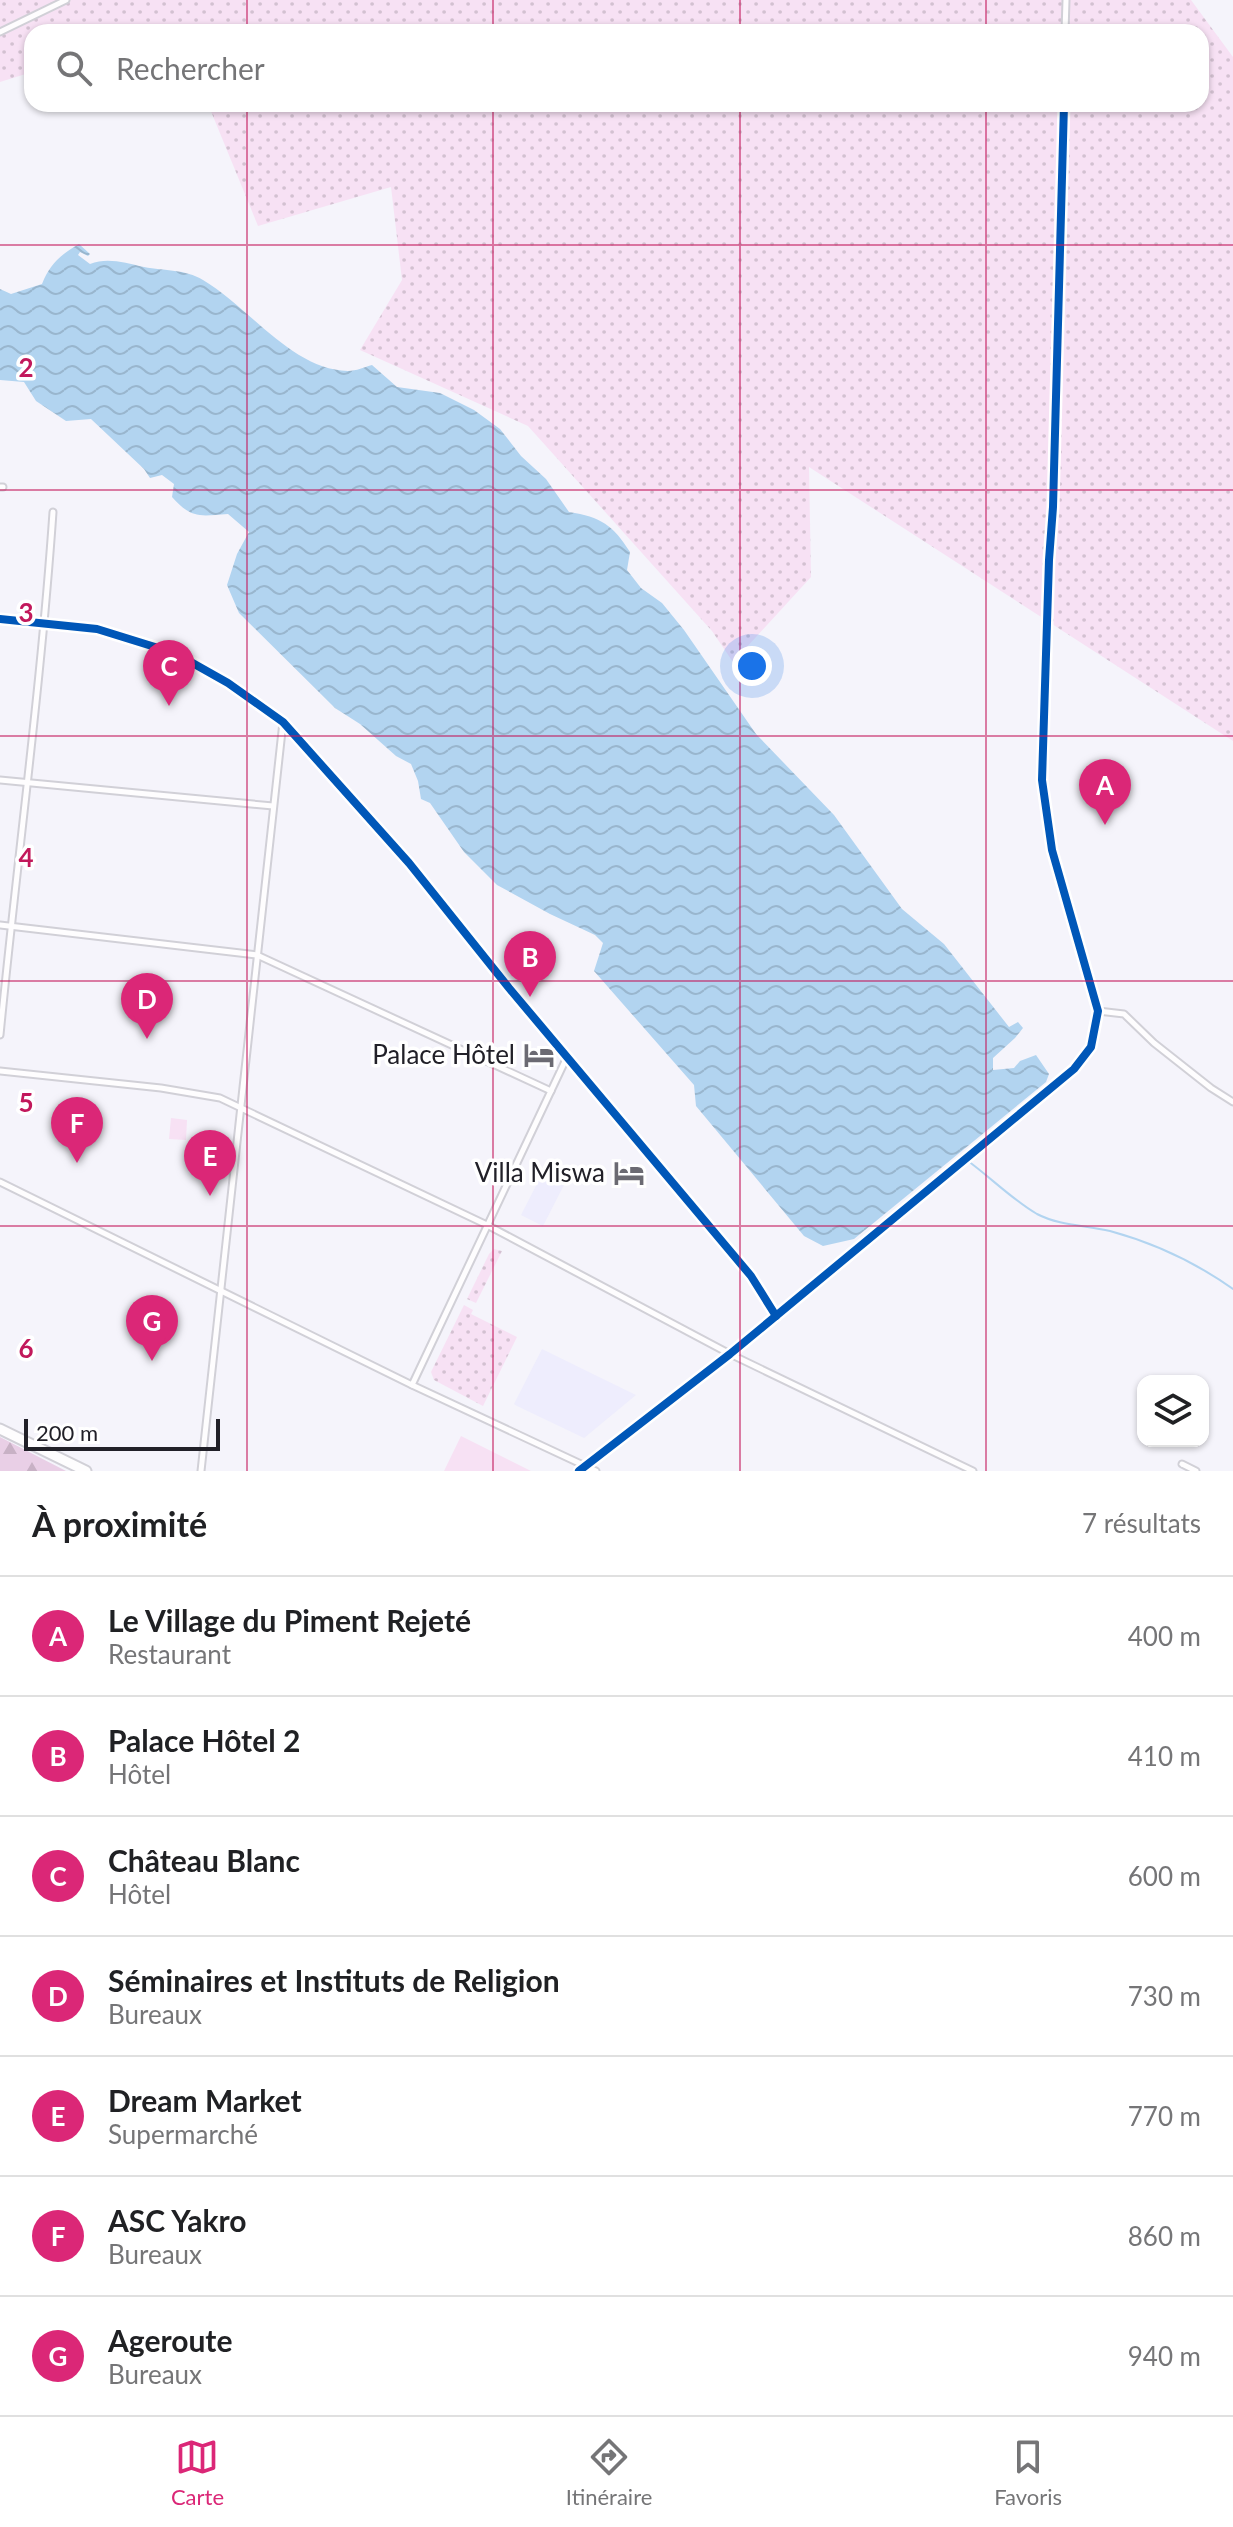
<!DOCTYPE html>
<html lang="fr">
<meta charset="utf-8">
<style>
:root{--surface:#fff;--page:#f2f2f2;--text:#202124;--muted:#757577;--line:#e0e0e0;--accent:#db2777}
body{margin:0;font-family:Lato,sans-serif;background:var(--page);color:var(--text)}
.controls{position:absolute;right:24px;bottom:24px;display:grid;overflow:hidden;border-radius:16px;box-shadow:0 2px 6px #0004}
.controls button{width:72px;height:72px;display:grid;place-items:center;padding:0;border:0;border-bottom:2px solid var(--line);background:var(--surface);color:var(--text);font:40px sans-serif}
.scale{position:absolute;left:24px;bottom:20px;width:196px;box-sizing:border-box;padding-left:8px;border:4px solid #212028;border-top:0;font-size:22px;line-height:28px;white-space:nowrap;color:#212028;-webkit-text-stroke:6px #fff;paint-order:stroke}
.you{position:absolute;left:752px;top:666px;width:28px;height:28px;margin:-20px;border:6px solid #fff;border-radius:50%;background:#1a73e8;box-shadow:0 0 0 12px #1a73e833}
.badge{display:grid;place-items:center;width:52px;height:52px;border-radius:50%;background:var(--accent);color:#fff;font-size:26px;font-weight:700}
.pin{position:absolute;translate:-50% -66px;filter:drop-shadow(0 2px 4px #0008)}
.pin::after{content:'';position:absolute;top:42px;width:28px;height:24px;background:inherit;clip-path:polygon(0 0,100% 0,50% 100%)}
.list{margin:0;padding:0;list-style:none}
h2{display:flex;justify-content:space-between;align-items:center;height:104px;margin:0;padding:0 32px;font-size:34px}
h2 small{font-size:26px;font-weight:400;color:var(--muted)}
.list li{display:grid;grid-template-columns:52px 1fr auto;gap:24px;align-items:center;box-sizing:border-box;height:120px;padding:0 32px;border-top:2px solid var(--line)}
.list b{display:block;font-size:30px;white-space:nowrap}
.list p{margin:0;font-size:26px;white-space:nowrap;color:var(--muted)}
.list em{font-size:26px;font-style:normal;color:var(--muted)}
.icon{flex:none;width:44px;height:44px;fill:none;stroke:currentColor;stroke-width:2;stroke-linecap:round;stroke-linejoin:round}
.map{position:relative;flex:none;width:1233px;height:1471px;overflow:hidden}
.search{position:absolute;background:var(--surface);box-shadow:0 2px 6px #0004;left:24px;right:24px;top:24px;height:88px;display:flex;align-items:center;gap:20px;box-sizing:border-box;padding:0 28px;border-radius:24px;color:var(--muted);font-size:30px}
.sheet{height:944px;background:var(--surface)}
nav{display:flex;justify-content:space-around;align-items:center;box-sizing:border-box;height:112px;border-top:2px solid var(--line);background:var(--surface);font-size:22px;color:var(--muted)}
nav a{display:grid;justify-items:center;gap:4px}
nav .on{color:var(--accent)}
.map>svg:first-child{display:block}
.built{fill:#eeedfd}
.grass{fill:url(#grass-dots)}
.forest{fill:url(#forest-firs)}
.pitch{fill:#f7e1f4}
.water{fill:url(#water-waves)}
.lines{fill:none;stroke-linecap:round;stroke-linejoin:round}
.stream{stroke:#b2d4f0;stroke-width:2}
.minor-casing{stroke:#d1d0d7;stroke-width:9}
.trunk-casing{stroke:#d1d0d7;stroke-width:13}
.minor{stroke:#fefdfe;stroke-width:5}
.trunk{stroke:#fefdfe;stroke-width:9}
.cycleway-casing{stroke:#fff;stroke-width:13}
.cycleway{stroke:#0057b8;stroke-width:8}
.grid{fill:none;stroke:#c2185b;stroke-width:2;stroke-opacity:0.55}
.labels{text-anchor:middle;stroke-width:7;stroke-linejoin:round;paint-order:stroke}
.poi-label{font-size:26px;fill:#212028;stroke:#fff;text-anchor:end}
.grid-label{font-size:26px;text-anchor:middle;font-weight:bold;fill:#c2185b;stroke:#fff;stroke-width:7;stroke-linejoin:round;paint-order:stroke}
</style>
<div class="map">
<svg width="1233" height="1471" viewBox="0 0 1233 1471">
<defs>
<pattern id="grass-dots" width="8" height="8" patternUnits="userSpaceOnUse" patternTransform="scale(2)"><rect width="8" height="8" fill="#f7e1f4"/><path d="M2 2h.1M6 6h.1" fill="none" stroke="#d3c1d1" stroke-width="1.8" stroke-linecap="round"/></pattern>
<pattern id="forest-firs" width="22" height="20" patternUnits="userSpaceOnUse" patternTransform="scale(2)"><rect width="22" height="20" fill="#e9cfe6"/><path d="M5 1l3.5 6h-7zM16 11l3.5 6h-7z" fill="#c8b1c5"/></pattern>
<pattern id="water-waves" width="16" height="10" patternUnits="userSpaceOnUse" patternTransform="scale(2)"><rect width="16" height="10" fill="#b2d4f0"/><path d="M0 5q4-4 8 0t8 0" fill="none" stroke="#99b6ce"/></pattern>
</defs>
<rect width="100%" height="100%" fill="#f5f4fb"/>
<g class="built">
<path d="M543,1172L565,1183L543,1226L521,1215Z"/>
<path d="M542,1349L597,1376L636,1395L584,1438L517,1406L514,1404Z"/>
</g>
<g class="grass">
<path d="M0,0H1191L1233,57V741L809,467L811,577L733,662L712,631L528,426L360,350L402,280L391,187L258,226L208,104H1201V32H179L178,30L171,32H32V72L0,82Z"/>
<path d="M494,1249L502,1251L476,1303L467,1299L489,1254Z"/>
<path d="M464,1305L473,1310L471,1314L517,1337L483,1406L434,1380L431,1372Z"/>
</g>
<path class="forest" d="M0,1437L66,1471H0Z"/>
<g class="pitch">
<path d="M171,1118L187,1120L186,1140L169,1139Z"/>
<path d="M461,1436L531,1471H444Z"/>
</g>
<path class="water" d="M79,244L90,254L88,256L80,252L78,255L90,264C108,257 125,263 144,267C165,271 185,269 203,280C249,307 292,370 348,371C356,371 365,367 372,365L397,387L440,393L474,410L500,429L521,456L546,479L569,512C601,517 613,525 630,552L627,570L641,588L662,603L684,630L756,734L834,815L902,909L944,944L1009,1027L1018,1022L1023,1028L1015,1038L993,1058V1070L1014,1068L1020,1061L1036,1055L1049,1074L1046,1082L854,1239L823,1246L804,1236L696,1106L694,1085L594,971L603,943L595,935L550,914L497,885L464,852L430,803L421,799L418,781L411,764L396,756L360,724L335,708L239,613L227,585L237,554L249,532L228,514C199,516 192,519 172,497L174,484L162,475L150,478L144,469L91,419L66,421L36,401L24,382L0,380V289L11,294L42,284C50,264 60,255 79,244Z"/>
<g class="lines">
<path class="stream" d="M968,1161C990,1177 1014,1201 1037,1214C1060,1226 1086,1225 1110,1231C1154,1243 1195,1262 1233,1289"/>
<g class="minor-casing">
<g id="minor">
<path d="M0,32L66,0"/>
<path d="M1065,32L1066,0"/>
<path d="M0,487H3"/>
<path d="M0,619L97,629L155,647L189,661L228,683L283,722L409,863L509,988L751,1276L776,1316"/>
<path d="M0,780L273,806"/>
<path d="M0,925L257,955L551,1091"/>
<path d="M1098,1011L1124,1014L1154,1043L1211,1088L1233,1102"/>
<path d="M0,1035C17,860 41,687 53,512"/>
<path d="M0,1071L161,1088L220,1098L487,1225L730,1354L973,1471"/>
<path d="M0,1182L412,1385L596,1471"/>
<path d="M412,1385L567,1057"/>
<path d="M1182,1464L1196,1471"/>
<path d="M201,1471L283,722"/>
<path d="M579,1471L730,1354L1074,1069L1091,1047L1098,1011L1052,850L1042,780L1049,560L1053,507L1064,104"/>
</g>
</g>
<g class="trunk-casing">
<path id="trunk" d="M0,1429L86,1471"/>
</g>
<use href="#minor" class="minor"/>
<use href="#trunk" class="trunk"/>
<g class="cycleway-casing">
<g id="cycleway">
<path d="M0,619L97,629L155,647L189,661L228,683L283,722L409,863L509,988L751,1276L776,1316"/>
<path d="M579,1471L730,1354L1074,1069L1091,1047L1098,1011L1052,850L1042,780L1049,560L1053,507L1064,104"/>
</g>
</g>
<use href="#cycleway" class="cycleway"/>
</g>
<path class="grid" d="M247,0V32M493,0V32M740,0V32M986,0V32M247,104V1471M493,104V1471M740,104V1471M986,104V1471M0,245H1233M0,490H1233M0,736H1233M0,981H1233M0,1226H1233"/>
<defs>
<g id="hotel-bare" transform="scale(2.4)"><path d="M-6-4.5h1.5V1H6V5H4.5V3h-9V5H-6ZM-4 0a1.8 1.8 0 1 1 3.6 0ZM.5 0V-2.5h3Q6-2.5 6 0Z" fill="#6b6a72" stroke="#fff" stroke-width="2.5" paint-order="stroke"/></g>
</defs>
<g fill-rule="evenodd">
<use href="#hotel-bare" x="539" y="1055"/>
<use href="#hotel-bare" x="629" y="1173"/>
</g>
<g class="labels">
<g class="poi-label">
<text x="515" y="1064">Palace Hôtel</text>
<text x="605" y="1182">Villa Miswa</text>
</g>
</g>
<g class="grid-label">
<text x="26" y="377">2</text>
<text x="26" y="622">3</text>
<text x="26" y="867">4</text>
<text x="26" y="1112">5</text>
<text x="26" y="1358">6</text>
</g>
</svg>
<div class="controls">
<button><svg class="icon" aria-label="layers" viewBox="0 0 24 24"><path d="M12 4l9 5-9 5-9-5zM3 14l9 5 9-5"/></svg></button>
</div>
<div class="scale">200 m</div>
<div class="you"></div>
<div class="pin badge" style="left:1105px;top:825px">A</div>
<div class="pin badge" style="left:530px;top:997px">B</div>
<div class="pin badge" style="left:169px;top:706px">C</div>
<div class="pin badge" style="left:147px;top:1039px">D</div>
<div class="pin badge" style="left:210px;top:1196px">E</div>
<div class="pin badge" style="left:77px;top:1163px">F</div>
<div class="pin badge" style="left:152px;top:1361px">G</div>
<div class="search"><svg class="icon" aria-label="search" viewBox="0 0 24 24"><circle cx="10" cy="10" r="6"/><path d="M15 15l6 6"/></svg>Rechercher</div>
</div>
<section class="sheet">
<h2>À proximité<small>7 résultats</small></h2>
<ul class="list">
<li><span class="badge">A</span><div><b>Le Village du Piment Rejeté</b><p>Restaurant</p></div><em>400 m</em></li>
<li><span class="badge">B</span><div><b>Palace Hôtel 2</b><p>Hôtel</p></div><em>410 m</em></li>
<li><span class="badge">C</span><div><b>Château Blanc</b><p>Hôtel</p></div><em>600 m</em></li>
<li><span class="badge">D</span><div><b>Séminaires et Instituts de Religion</b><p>Bureaux</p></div><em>730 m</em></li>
<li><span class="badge">E</span><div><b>Dream Market</b><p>Supermarché</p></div><em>770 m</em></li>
<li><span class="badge">F</span><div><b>ASC Yakro</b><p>Bureaux</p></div><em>860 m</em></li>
<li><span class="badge">G</span><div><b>Ageroute</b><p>Bureaux</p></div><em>940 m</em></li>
</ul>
</section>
<nav>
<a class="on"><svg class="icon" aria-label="map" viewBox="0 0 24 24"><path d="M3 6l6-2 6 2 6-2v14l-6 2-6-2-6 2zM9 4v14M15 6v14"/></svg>Carte</a>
<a><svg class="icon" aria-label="directions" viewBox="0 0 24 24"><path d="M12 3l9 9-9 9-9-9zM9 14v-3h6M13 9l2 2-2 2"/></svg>Itinéraire</a>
<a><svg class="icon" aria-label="saved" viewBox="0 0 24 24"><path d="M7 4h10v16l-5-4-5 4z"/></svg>Favoris</a>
</nav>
